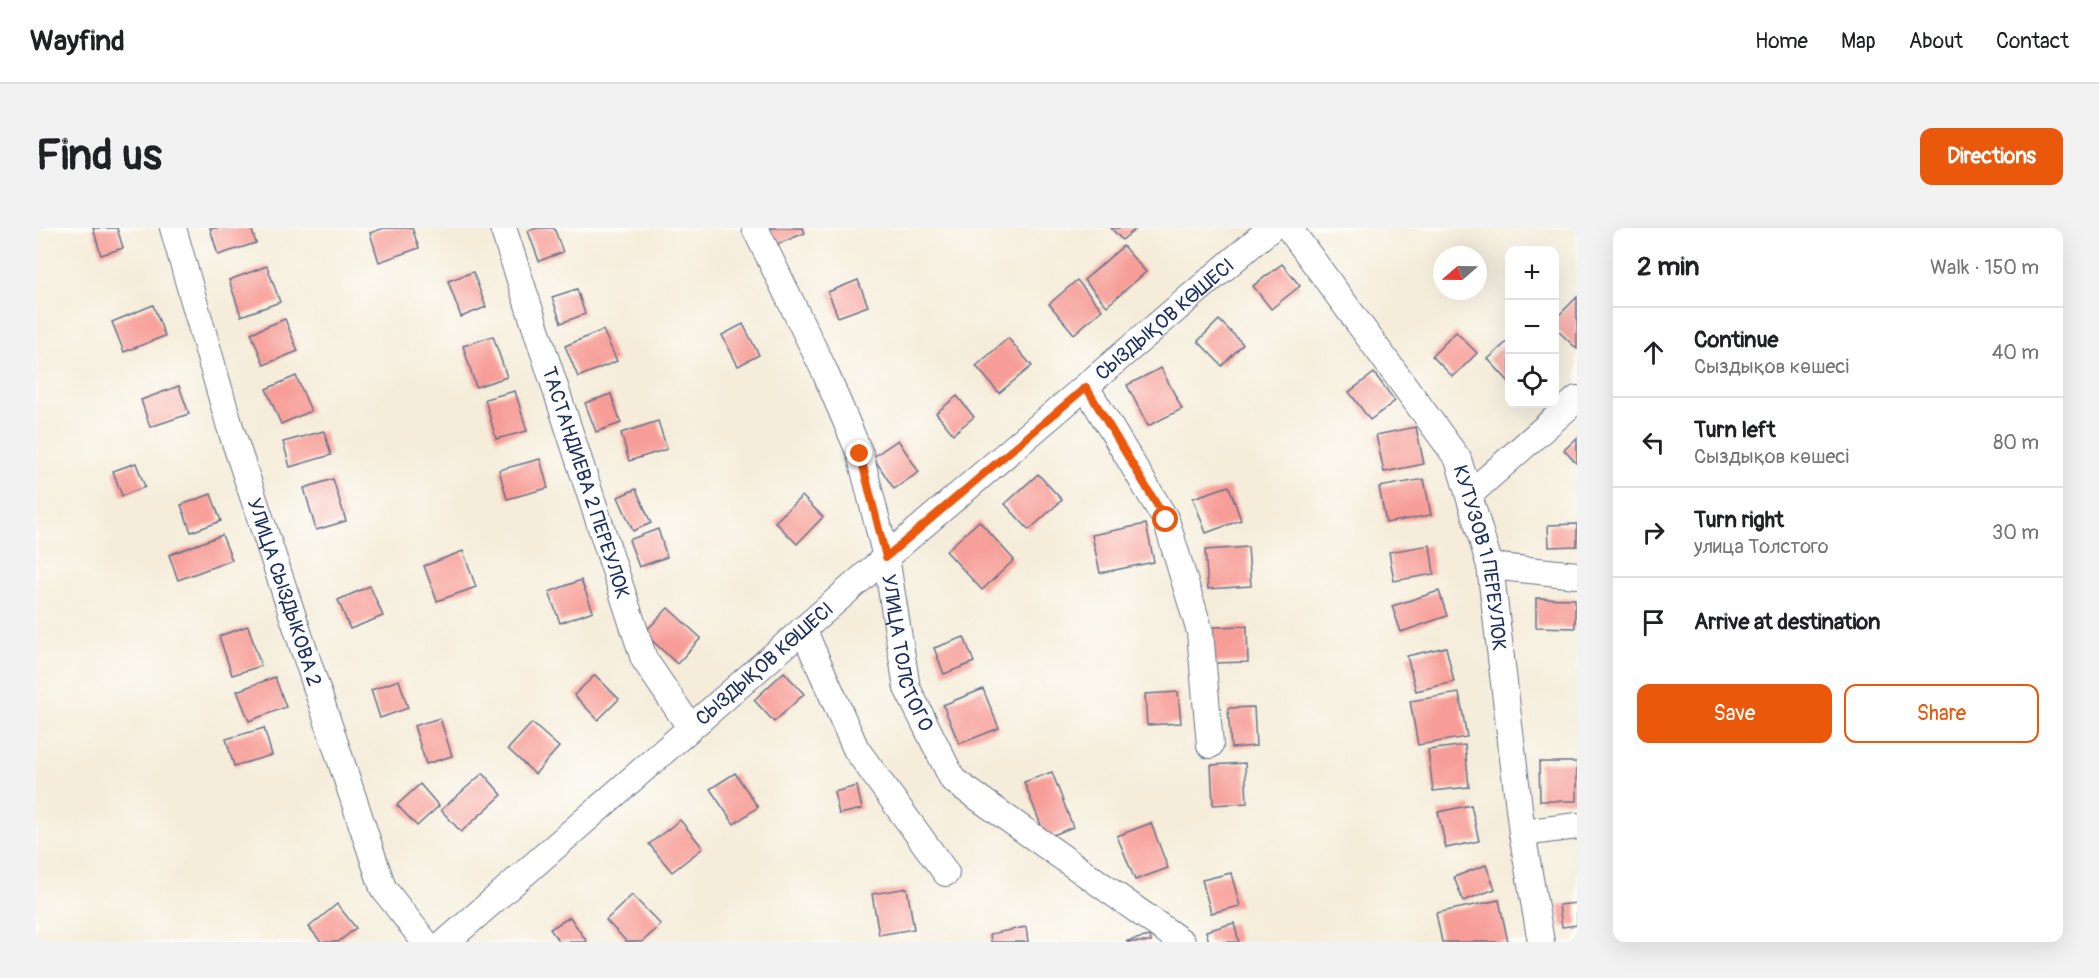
<!DOCTYPE html>
<meta charset="utf-8">
<style>
:root{--surface:#fff;--page:#f2f2f2;--text:#202124;--muted:#757577;--line:#e0e0e0;--accent:#ea580c}
body{margin:0;font-family:Pangolin,sans-serif;background:var(--page);color:var(--text)}
.controls{position:absolute;right:18px;top:18px;display:grid;overflow:hidden;border-radius:12px;box-shadow:0 6px 24px #0002}
.controls button{width:54px;height:54px;display:grid;place-items:center;padding:0;border:0;border-bottom:2px solid var(--line);background:var(--surface);color:var(--text);font:30px sans-serif}
.compass{position:absolute;left:1397px;top:18px;width:54px;height:54px;border-radius:50%;background:var(--surface);box-shadow:0 6px 24px #0002;rotate:250deg}
.stop{position:absolute;width:18px;height:18px;margin:-14px;border:4px solid #ea580c;border-radius:50%;background:#fff}
.stop.end{background:#ea580c;border-color:#fff;box-shadow:0 2px 6px #0008}
.list{margin:0;padding:0;list-style:none}
h2{display:flex;justify-content:space-between;align-items:center;height:78px;margin:0;padding:0 24px;font-size:26px}
h2 small{font-size:20px;font-weight:400;color:var(--muted)}
.list li{display:grid;grid-template-columns:39px 1fr auto;gap:18px;align-items:center;box-sizing:border-box;height:90px;padding:0 24px;border-top:2px solid var(--line)}
.list b{display:block;font-size:22px;white-space:nowrap}
.list p{margin:0;font-size:20px;white-space:nowrap;color:var(--muted)}
.list em{font-size:20px;font-style:normal;color:var(--muted)}
.actions{display:flex;gap:12px;padding:18px 24px}
.actions a{flex:1;padding:14px 0;border:2px solid var(--accent);border-radius:12px;text-align:center;font-size:21px;color:var(--accent)}
.actions .main{background:var(--accent);color:#fff}
.icon{flex:none;width:33px;height:33px;fill:none;stroke:currentColor;stroke-width:2;stroke-linecap:round;stroke-linejoin:round}
.map{position:relative;flex:none;width:1541px;height:714px;overflow:hidden;border-radius:12px}
header{display:flex;align-items:center;gap:36px;box-sizing:border-box;height:84px;padding:0 30px;background:var(--surface);border-bottom:2px solid var(--line)}
header strong{font-size:28px}
nav{display:flex;gap:33px;margin-inline-start:auto;font-size:21px}
.intro{display:flex;align-items:center;justify-content:space-between;box-sizing:border-box;height:144px;padding:0 36px}
h1{margin:0;font-size:42px}
.button{padding:15px 27px;border-radius:12px;background:var(--accent);color:#fff;font-size:21px;font-weight:700}
main{display:flex;gap:36px;padding:0 36px}
aside{flex:1;background:var(--surface);border-radius:12px;box-shadow:0 6px 24px #0002}
.map>svg:first-child{display:block}
.building{fill:#f79d97}
.lines{fill:none;stroke-linecap:round;stroke-linejoin:round}
.minor-casing{stroke:#677289;stroke-width:28}
.minor{stroke:#fff;stroke-width:26}
.route{stroke:#ea580c;stroke-width:8}
.labels{text-anchor:middle;stroke-width:4.5;stroke-linejoin:round;paint-order:stroke}
.street-label{font-size:20px;fill:#1b2f5e;stroke:#fdfcf7}
</style>
<header>
<strong>Wayfind</strong>
<nav><a>Home</a><a>Map</a><a>About</a><a>Contact</a></nav>
</header>
<div class="intro"><h1>Find us</h1><a class="button">Directions</a></div>
<main>
<div class="map">
<svg width="1541" height="714" viewBox="0 0 1541 714">
<rect width="100%" height="100%" fill="#fdfcf7"/>
<filter id="ink" filterUnits="userSpaceOnUse"><feTurbulence type="fractalNoise" baseFrequency=".0167" numOctaves="2"/><feDisplacementMap in="SourceGraphic" scale="12" xChannelSelector="R" yChannelSelector="G"/><feConvolveMatrix kernelMatrix="1 2 1 2 8 2 1 2 1" color-interpolation-filters="sRGB"/></filter>
<filter id="wash" filterUnits="userSpaceOnUse"><feTurbulence type="fractalNoise" baseFrequency=".008" numOctaves="4" result="noise"/><feDisplacementMap in="SourceGraphic" scale="24" xChannelSelector="R" yChannelSelector="G"/><feGaussianBlur stdDeviation="1.35" result="paint"/><feColorMatrix in="noise" values="0 0 0 0 0 0 0 0 0 0 0 0 0 0 0 0 0 1.4 0 .05"/><feComposite in="paint" operator="in"/></filter>
<g filter="url(#wash)">
<rect width="100%" height="100%" fill="#f5edda"/>
<g id="blocks">
<g class="building">
<path d="M57,0H81L87,20L65,27Z"/>
<path d="M174,0H215L220,15L182,27Z"/>
<path d="M348,0H376L383,20L343,34L334,5Z"/>
<path d="M501,0H518L527,24L503,33L492,3Z"/>
<path d="M732,0H767L769,5L739,17Z"/>
<path d="M1075,0H1101L1086,12Z"/>
<path d="M1087,18L1110,44L1071,78L1048,52Z"/>
<path d="M1246,36L1264,58L1235,81L1217,58Z"/>
<path d="M231,38L244,74L205,88L193,52Z"/>
<path d="M437,44L450,79L425,89L412,53Z"/>
<path d="M822,52L832,78L802,89L792,64Z"/>
<path d="M1041,52L1066,82L1038,106L1013,76Z"/>
<path d="M541,61L549,86L525,95L516,69Z"/>
<path d="M1541,69V121L1518,99V92Z"/>
<path d="M117,77L129,108L88,124L76,94Z"/>
<path d="M249,91L262,123L228,137L215,105Z"/>
<path d="M1183,92L1207,116L1186,138L1162,113Z"/>
<path d="M707,96L723,127L702,138L686,107Z"/>
<path d="M567,102L581,133L542,149L529,118Z"/>
<path d="M1420,104L1441,125L1417,149L1396,128Z"/>
<path d="M457,108L471,149L440,159L427,118Z"/>
<path d="M972,110L996,138L963,165L940,138Z"/>
<path d="M1474,111V155L1452,131Z"/>
<path d="M1125,140L1146,181L1112,198L1091,157Z"/>
<path d="M1338,145L1359,173L1334,192L1313,164Z"/>
<path d="M260,148L275,183L245,196L230,161Z"/>
<path d="M143,158L153,186L114,199L105,172Z"/>
<path d="M479,163L491,203L460,211L449,171Z"/>
<path d="M575,166L585,195L560,204L549,175Z"/>
<path d="M921,168L938,189L917,206L900,185Z"/>
<path d="M622,193L631,221L593,233L585,205Z"/>
<path d="M1380,199L1388,236L1348,244L1340,207Z"/>
<path d="M288,203L295,227L254,239L247,214Z"/>
<path d="M1541,210V236L1528,222Z"/>
<path d="M862,212L883,244L858,261L837,229Z"/>
<path d="M504,231L512,260L471,271L463,242Z"/>
<path d="M100,235L109,259L86,268L77,243Z"/>
<path d="M1002,246L1026,272L993,302L969,276Z"/>
<path d="M297,251L310,293L280,302L268,260Z"/>
<path d="M1388,251L1395,287L1350,295L1343,259Z"/>
<path d="M1193,258L1205,292L1170,305L1157,270Z"/>
<path d="M600,261L615,295L597,303L582,269Z"/>
<path d="M175,266L185,293L155,304L145,277Z"/>
<path d="M766,268L787,289L761,316L739,294Z"/>
<path d="M943,293L978,332L946,362L910,323Z"/>
<path d="M1110,296L1118,334L1064,345L1056,307Z"/>
<path d="M1541,296V318L1513,319L1512,297Z"/>
<path d="M622,301L631,329L603,339L593,312Z"/>
<path d="M186,307L196,332L142,352L133,327Z"/>
<path d="M1394,317L1398,346L1358,353L1353,324Z"/>
<path d="M1212,319L1215,358L1172,361L1169,322Z"/>
<path d="M427,323L440,359L401,373L388,338Z"/>
<path d="M545,352L557,383L524,395L513,364Z"/>
<path d="M334,358L347,388L314,401L302,372Z"/>
<path d="M1403,363L1411,388L1365,404L1356,378Z"/>
<path d="M1500,370L1539,371V400L1500,399Z"/>
<path d="M632,380L665,410L641,436L608,405Z"/>
<path d="M212,398L225,438L196,447L183,408Z"/>
<path d="M1211,398L1212,434L1177,435L1176,399Z"/>
<path d="M928,409L938,434L908,446L898,420Z"/>
<path d="M1410,419L1418,454L1380,463L1371,428Z"/>
<path d="M748,444L768,466L738,494L718,472Z"/>
<path d="M559,447L583,471L562,492L538,467Z"/>
<path d="M239,449L250,479L213,493L201,463Z"/>
<path d="M363,452L372,480L344,490L335,462Z"/>
<path d="M947,461L963,500L923,516L907,477Z"/>
<path d="M1142,464L1145,495L1111,497L1109,466Z"/>
<path d="M1423,465L1431,509L1382,517L1374,473Z"/>
<path d="M1218,479L1220,518L1195,520L1192,480Z"/>
<path d="M404,490L416,528L390,536L378,498Z"/>
<path d="M496,495L523,519L499,546L472,521Z"/>
<path d="M228,500L236,527L198,538L190,511Z"/>
<path d="M1429,517L1433,559L1397,563L1392,522Z"/>
<path d="M1503,534H1541V573H1504Z"/>
<path d="M1209,535L1211,575L1177,577L1175,537Z"/>
<path d="M1016,544L1037,599L1010,610L988,554Z"/>
<path d="M447,545L466,567L425,604L405,582Z"/>
<path d="M699,545L722,579L698,596L674,561Z"/>
<path d="M384,556L403,578L381,598L361,577Z"/>
<path d="M821,558L826,581L803,586L798,564Z"/>
<path d="M1435,577L1443,613L1410,620L1402,584Z"/>
<path d="M644,592L667,620L636,644L613,616Z"/>
<path d="M1115,595L1132,640L1099,652L1081,608Z"/>
<path d="M1450,637L1459,661L1427,673L1418,649Z"/>
<path d="M1195,645L1204,678L1175,685L1166,652Z"/>
<path d="M871,660L878,701L843,707L836,666Z"/>
<path d="M596,667L625,697L606,714H591L570,692Z"/>
<path d="M1463,672L1472,714H1406L1400,685Z"/>
<path d="M1541,675V697L1526,699L1523,677Z"/>
<path d="M301,676L320,700L302,714H285L273,699Z"/>
<path d="M534,689L551,714H523L514,701Z"/>
<path d="M1198,695L1203,714H1173L1170,703Z"/>
<path d="M990,699L992,714H955L954,706Z"/>
<path d="M1114,708L1115,714H1091V713Z"/>
</g>
</g>
</g>
<g filter="url(#ink)">
<use href="#blocks" fill-opacity="0" stroke="#677289" stroke-width="1.5"/>
<g class="lines">
<g class="minor-casing">
<g id="minor">
<path id="s1" d="M137,0L194,199L347,660L389,714"/>
<path id="s2" d="M467,0L608,431L654,499"/>
<path id="s3" d="M719,0L788,142L824,226L850,329L871,460L917,552L1146,714"/>
<path id="s4" d="M1253,0L1422,231L1454,338L1486,605L1505,714"/>
<path d="M1050,159L1130,292L1164,404L1174,517"/>
<path d="M1434,266L1541,171"/>
<path d="M1454,338L1541,347"/>
<path d="M767,401L820,521L910,645"/>
<path d="M1486,605L1541,598"/>
<path id="s5" d="M410,714L850,329L1235,0"/>
</g>
</g>
<use href="#minor" class="minor"/>
</g>
</g>
<g class="lines" filter="url(#ink)">
<path class="route" d="M824,226L850,329L1050,159L1130,292"/>
</g>
<g class="labels">
<g class="street-label">
<text dy="7" stroke="none"><textPath href="#s5" startOffset="951">СЫЗДЫҚОВ КӨШЕСІ</textPath></text>
<text dy="7" stroke="none"><textPath href="#s2" startOffset="268">ТАСТАНДИЕВА 2 ПЕРЕУЛОК</textPath></text>
<text dy="7" stroke="none"><textPath href="#s4" startOffset="388">КУТУЗОВ 1 ПЕРЕУЛОК</textPath></text>
<text dy="7" stroke="none"><textPath href="#s1" startOffset="381">УЛИЦА СЫЗДЫКОВА 2</textPath></text>
<text dy="7" stroke="none"><textPath href="#s3" startOffset="454">УЛИЦА ТОЛСТОГО</textPath></text>
<text dy="7" stroke="none"><textPath href="#s5" startOffset="423">СЫЗДЫҚОВ КӨШЕСІ</textPath></text>
</g>
</g>
</svg>
<div class="controls">
<button>+</button>
<button>−</button>
<button><svg class="icon" aria-label="locate" viewBox="0 0 24 24"><circle cx="12" cy="12" r="6"/><path d="M12 2v4M12 18v4M2 12h4M18 12h4"/></svg></button>
</div>
<svg class="compass" viewBox="-18 -18 36 36"><path d="M0-13l5 13h-10z" fill="#e53935"/><path d="M0 13l5-13h-10z" fill="#757577"/></svg>
<div class="stop" style="left:1130px;top:292px"></div>
<div class="stop end" style="left:824px;top:226px"></div>
</div>
<aside>
<h2>2 min<small>Walk · 150 m</small></h2>
<ul class="list">
<li><svg class="icon" aria-label="ahead" viewBox="0 0 24 24"><path d="M12 20V5M6 11l6-6 6 6"/></svg><div><b>Continue</b><p>Сыздықов көшесі</p></div><em>40 m</em></li>
<li><svg class="icon" aria-label="left" viewBox="0 0 24 24"><path d="M17 20v-9H6M10 6l-5 5 5 5"/></svg><div><b>Turn left</b><p>Сыздықов көшесі</p></div><em>80 m</em></li>
<li><svg class="icon" aria-label="right" viewBox="0 0 24 24"><path d="M7 20v-9h11M14 6l5 5-5 5"/></svg><div><b>Turn right</b><p>улица Толстого</p></div><em>30 m</em></li>
<li><svg class="icon" aria-label="arrive" viewBox="0 0 24 24"><path d="M6 21V4h12l-3 4 3 4H6"/></svg><div><b>Arrive at destination</b></div></li>
</ul>
<div class="actions"><a class="main">Save</a><a>Share</a></div>
</aside>
</main>
